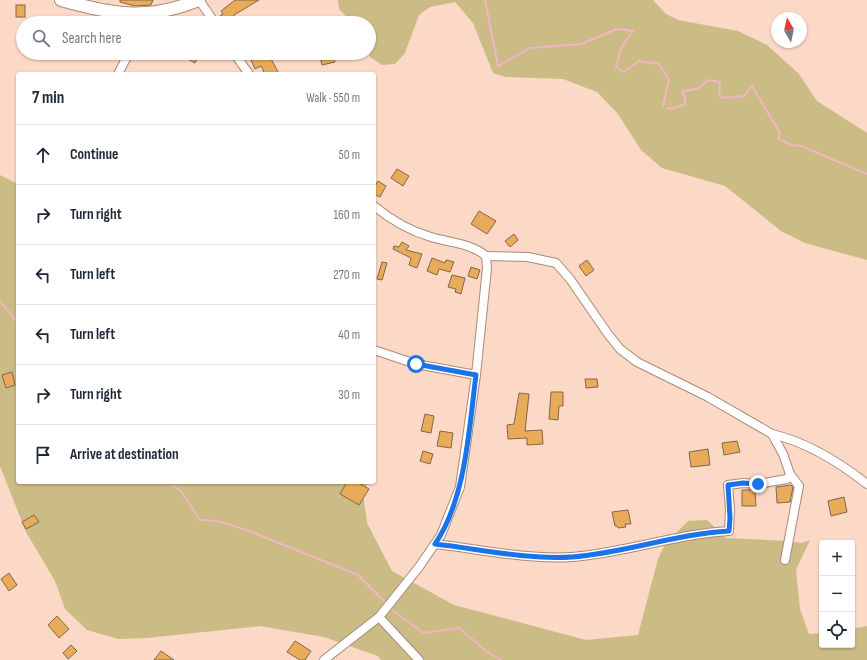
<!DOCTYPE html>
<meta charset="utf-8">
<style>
:root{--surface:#fff;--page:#f2f2f3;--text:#1f2937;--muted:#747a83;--line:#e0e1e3}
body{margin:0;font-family:"Sofia Sans Condensed",sans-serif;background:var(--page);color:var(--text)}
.controls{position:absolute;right:12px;bottom:12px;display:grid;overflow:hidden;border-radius:4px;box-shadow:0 1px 3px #0004}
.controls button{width:36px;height:36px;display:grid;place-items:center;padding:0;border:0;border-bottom:1px solid var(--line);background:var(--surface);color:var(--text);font:20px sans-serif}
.compass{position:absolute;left:771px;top:12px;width:36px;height:36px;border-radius:50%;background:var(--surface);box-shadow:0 1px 3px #0004;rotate:351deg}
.stop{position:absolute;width:12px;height:12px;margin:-9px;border:3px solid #1a73e8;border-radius:50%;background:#fff}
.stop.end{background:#1a73e8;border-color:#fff;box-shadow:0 1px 4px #0008}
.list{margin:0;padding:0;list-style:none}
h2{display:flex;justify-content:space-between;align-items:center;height:52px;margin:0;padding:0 16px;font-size:17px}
h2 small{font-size:13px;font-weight:400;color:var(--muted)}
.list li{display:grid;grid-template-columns:26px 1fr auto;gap:12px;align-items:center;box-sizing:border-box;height:60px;padding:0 16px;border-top:1px solid var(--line)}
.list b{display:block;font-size:15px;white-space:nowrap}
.list em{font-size:13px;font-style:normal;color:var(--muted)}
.icon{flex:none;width:22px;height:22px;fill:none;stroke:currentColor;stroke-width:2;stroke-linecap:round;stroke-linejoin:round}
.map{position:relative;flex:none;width:867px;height:660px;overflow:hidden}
.search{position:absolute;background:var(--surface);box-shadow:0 1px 3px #0004;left:16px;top:16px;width:360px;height:44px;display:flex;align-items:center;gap:10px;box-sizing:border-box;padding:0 14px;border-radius:22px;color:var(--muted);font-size:15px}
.panel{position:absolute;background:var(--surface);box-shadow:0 1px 3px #0004;left:16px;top:72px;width:360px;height:412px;border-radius:4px}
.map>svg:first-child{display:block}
.green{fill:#cbbb84}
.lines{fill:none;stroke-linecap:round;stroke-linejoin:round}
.stream{stroke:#f3b5c4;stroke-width:2}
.building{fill:#e9aa59;stroke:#7e684e}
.street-casing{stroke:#aa8978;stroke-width:10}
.secondary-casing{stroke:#aa8978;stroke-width:14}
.street{stroke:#fff;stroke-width:8}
.secondary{stroke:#fff;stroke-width:12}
.route{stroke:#1a73e8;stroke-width:5}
</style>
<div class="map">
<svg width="867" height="660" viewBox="0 0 867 660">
<rect width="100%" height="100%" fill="#fcd8c6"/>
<g class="green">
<path d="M338,0H653L666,14L678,20L738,31L767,45L799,74L817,101L867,133V260L805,243L781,231L725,186L662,168L641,150L618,114L597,92L563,79L506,77L493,73L473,23L455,2L430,7L419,15L405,53L395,64L382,65L370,57L369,53V23H353L339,9Z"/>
<path d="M0,175L18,184V482H368L363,494L367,523L392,571L454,605L586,640L638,635L658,559L665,544L688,521L707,520L726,538L788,541L802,543L810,540L796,570L800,609L809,634L822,633V645H852V629L867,626V660H381L378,656L324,637L260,626L147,638L118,639L87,630L65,609L55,581L26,532L0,466Z"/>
</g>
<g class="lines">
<g class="stream">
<path d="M485,0L498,66L530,48L581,44L617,29L633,31L621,48L616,67L624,72L639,61L659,64L669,80L663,106"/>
<path d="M667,108L672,109L685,104V97L682,92L699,88L708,80L720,82L719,95L723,98L744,96L752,86L780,133L778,139L792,145L801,146L867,174"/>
<path d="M0,301L18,323"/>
<path d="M168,482L181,491L200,520L218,521L252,532L358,575L386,603"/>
<path d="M389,607L397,614L424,633L459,628L487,652L501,660"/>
</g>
</g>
<g class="building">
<path d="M120,0H153L151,5L135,6L120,2Z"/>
<path d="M235,0H259L234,15L236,23H225L220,16L223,14L221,11Z"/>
<rect x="16" y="5" width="9" height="12"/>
<path d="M188,53L199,55L195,63L186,58Z"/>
<path d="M248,53H268L279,74H265L261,66L255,69Z"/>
<path d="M319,53H333L335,62L322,65Z"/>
<path d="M397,169L409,176L403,186L391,178Z"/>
<path d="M378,181L386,186L380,197L374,194V187Z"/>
<path d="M479,211L496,221L487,234L471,224Z"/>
<path d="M514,234L518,240L510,247L505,241Z"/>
<path d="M402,242L409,246L406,250L422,254L417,268L409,265L411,258L393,249L394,246L399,247Z"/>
<path d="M432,258L445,263L446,260L454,262L450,272L439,269L437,275L427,271Z"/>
<path d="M587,260L594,270L586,276L579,266Z"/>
<path d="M382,262L387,263L382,280L377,279Z"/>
<path d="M471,267L480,270L477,279L468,276Z"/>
<path d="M452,275L465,278L461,294L455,292L456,289L448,287Z"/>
<path d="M12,372L15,385L6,388L2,375Z"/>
<path d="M585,379H597L598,387L586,388Z"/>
<path d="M551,392H563V406H559L558,420L549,419Z"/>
<path d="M519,393L529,394L525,431L542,430L543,444L527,445V438L508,439L507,425L514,424Z"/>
<path d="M425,414L434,416L431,433L421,431Z"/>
<path d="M440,431L453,433L451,448L437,446Z"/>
<path d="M737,441L740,452L724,455L722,443Z"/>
<path d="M708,449L710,465L691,467L689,452Z"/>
<path d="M423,451L433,454L430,464L420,461Z"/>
<path d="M347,482H357L369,489L359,505L340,494Z"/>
<path d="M791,485L793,487L790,502L777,503L776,487Z"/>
<path d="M742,490H755L756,506H742Z"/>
<path d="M844,497L847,512L831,516L828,501Z"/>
<path d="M628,510L631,524H625L626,527L618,528L617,526H615L612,512Z"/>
<path d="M34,515L39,522L26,529L22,522Z"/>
<path d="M9,573L17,585L9,591L1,579Z"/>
<path d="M57,616L69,629L59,638L48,625Z"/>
<path d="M295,641L311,651L305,660H300L287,652Z"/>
<path d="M71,645L77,651L68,659L63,653Z"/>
<path d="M161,651L174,660H154Z"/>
</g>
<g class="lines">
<g class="street-casing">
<g id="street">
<path d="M199,0L215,23"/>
<path d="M142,23L145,15"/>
<path d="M234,53L249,74"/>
<path d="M118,74L129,53"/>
<path d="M486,256L528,257L556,263L570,279L608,334L620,349L637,362L708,397L772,434L783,454L790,474L799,486L785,560"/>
<path d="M374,350L416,364L476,375"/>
<path d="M772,434C806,442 839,462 867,484"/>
<path d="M435,544C480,549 527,560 572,557C625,553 675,534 729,531L730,509L728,485L743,483L758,484L787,479L790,474"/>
<path d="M379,617L419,660"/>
<path d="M324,660L379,617L419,567L441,535L460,487L476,375L487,268L486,256C471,243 450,243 431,237C410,231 391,220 374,206"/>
</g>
</g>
<g class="secondary-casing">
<path id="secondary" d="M61,0C114,15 147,21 199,0"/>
</g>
<use href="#street" class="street"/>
<use href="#secondary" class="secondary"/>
</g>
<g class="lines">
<path class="route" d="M416,364L476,375C469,428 466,499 435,544C480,549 527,560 572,557C625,553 675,534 729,531L730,518L728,485L743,483L758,484"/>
</g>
</svg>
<div class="controls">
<button>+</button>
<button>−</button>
<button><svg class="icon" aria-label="locate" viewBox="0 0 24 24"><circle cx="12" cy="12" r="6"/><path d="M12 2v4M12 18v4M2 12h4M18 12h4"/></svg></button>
</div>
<svg class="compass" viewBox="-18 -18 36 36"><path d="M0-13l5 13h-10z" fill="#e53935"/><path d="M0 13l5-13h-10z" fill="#747a83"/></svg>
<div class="stop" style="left:416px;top:364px"></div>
<div class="stop end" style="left:758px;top:484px"></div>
<div class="search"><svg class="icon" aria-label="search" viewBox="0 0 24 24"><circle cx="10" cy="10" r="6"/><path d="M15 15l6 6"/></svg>Search here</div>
<section class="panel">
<h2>7 min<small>Walk · 550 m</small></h2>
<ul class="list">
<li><svg class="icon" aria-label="ahead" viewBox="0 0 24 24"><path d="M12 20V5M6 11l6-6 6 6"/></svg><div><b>Continue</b></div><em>50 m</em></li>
<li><svg class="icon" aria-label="right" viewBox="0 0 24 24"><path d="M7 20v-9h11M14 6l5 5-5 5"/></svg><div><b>Turn right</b></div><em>160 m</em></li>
<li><svg class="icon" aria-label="left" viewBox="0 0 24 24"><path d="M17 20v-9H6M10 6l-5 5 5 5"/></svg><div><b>Turn left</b></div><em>270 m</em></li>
<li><svg class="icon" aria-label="left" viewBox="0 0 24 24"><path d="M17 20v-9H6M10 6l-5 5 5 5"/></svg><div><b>Turn left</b></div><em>40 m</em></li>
<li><svg class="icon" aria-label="right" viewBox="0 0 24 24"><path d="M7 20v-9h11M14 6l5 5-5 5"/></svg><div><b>Turn right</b></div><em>30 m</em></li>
<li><svg class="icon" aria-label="arrive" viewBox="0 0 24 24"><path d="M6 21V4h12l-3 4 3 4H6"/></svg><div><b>Arrive at destination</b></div></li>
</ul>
</section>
</div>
